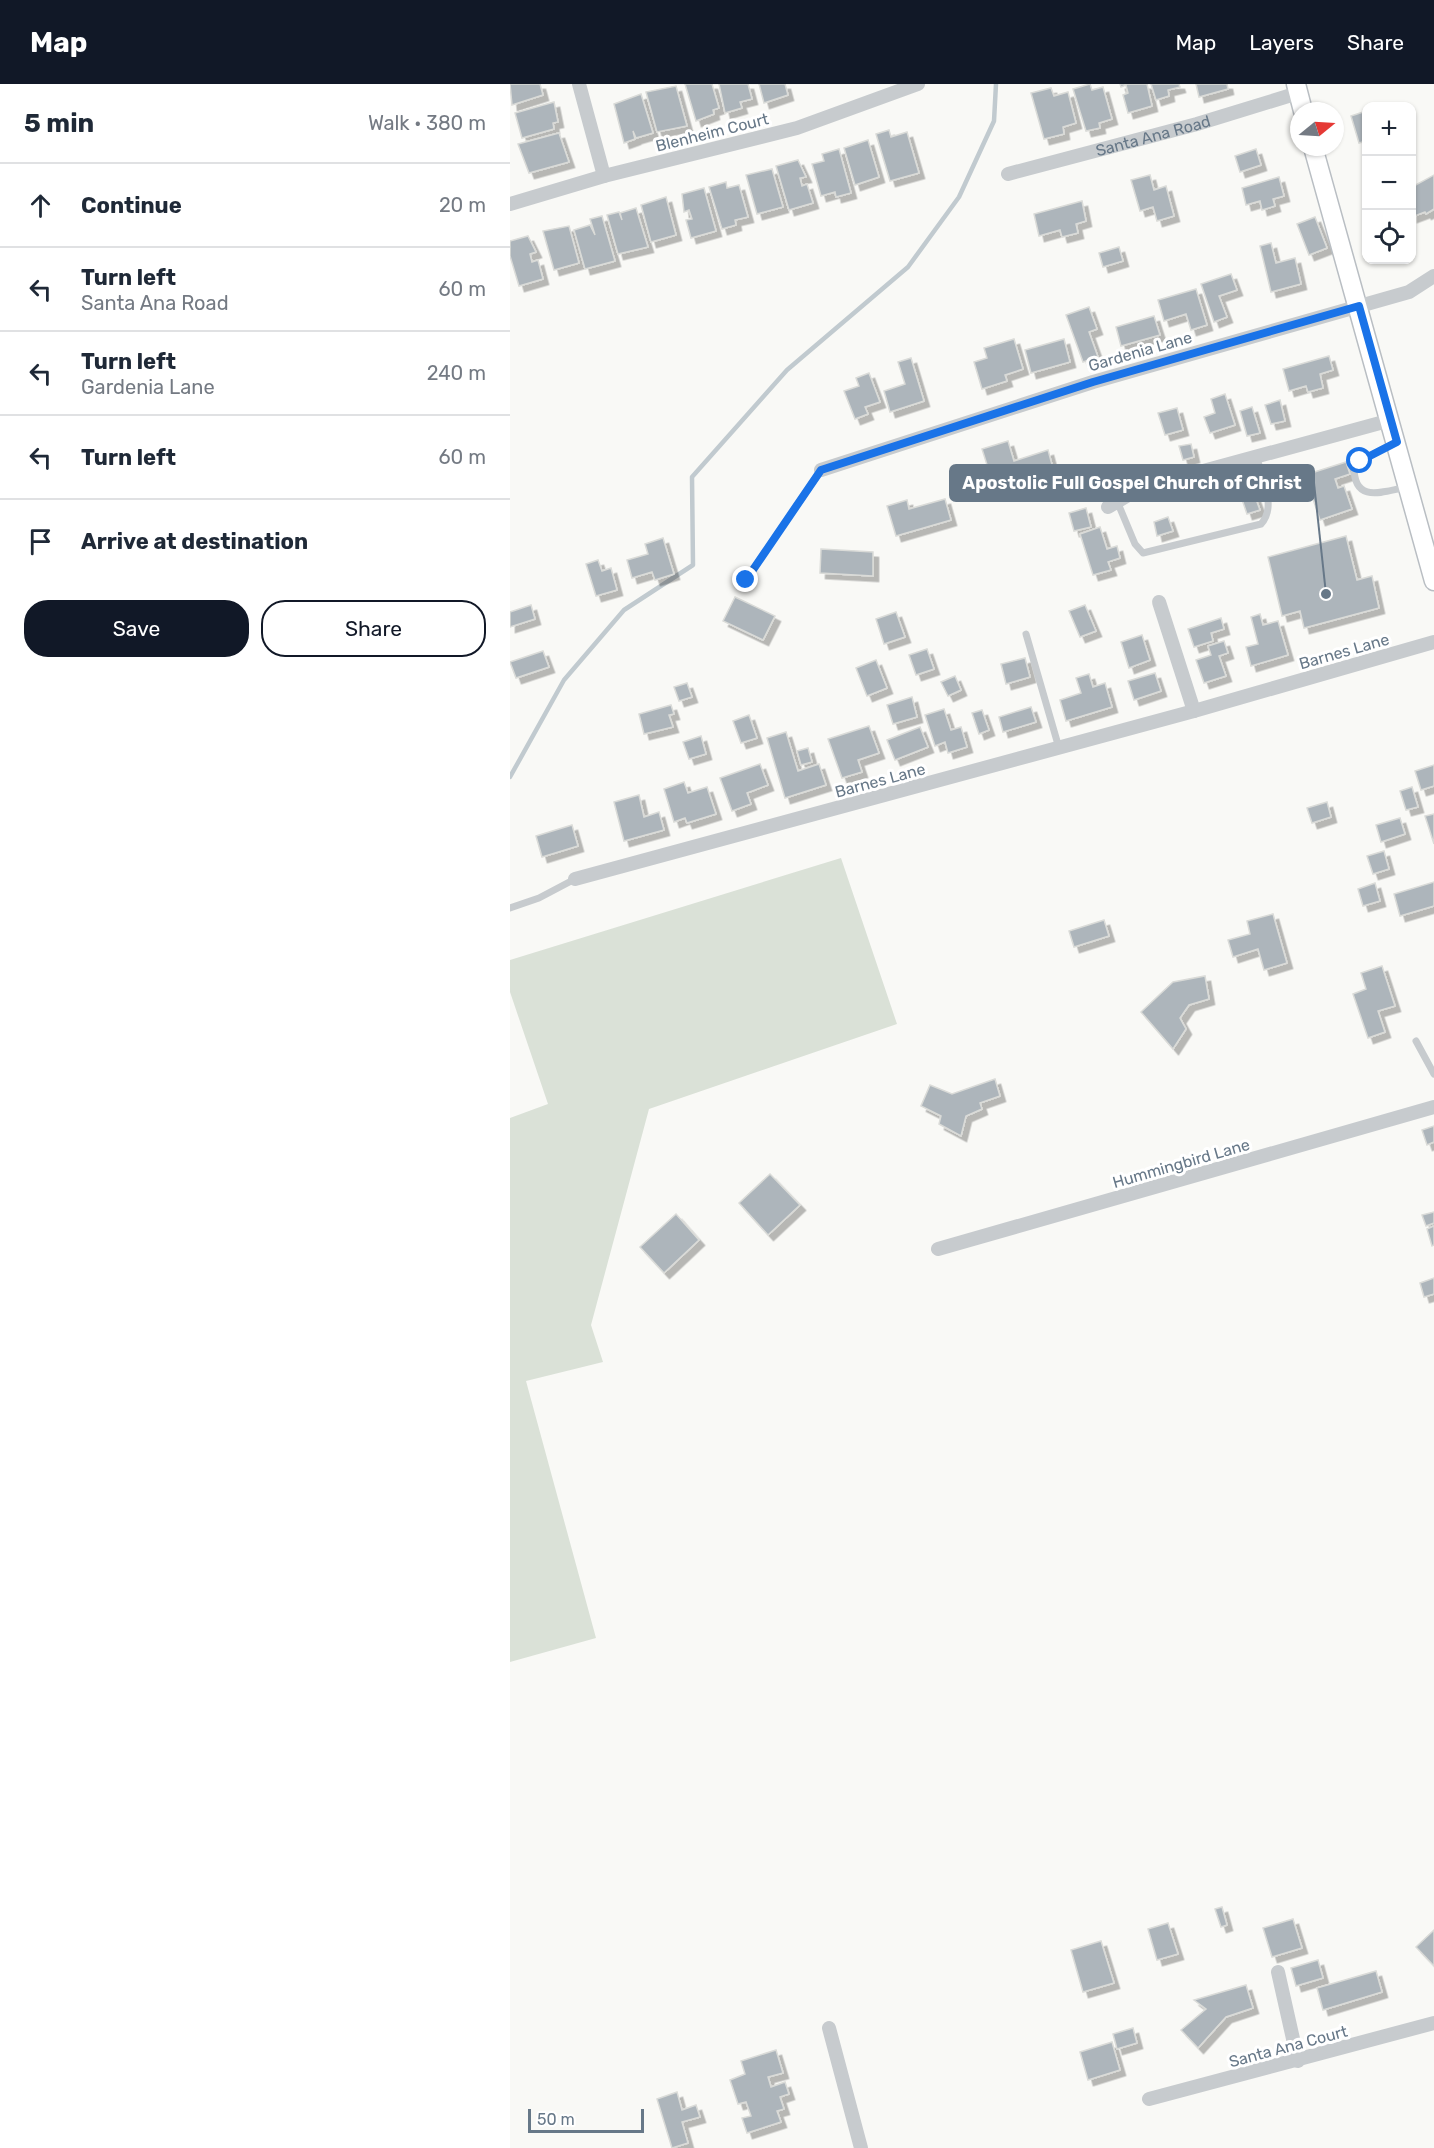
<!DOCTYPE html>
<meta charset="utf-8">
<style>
:root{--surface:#fff;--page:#f6f6f7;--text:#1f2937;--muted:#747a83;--line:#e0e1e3;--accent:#111827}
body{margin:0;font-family:Rubik,sans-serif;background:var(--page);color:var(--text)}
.controls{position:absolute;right:18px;top:18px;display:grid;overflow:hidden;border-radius:12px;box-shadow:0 2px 4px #0004}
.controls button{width:54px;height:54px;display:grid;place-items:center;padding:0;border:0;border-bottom:2px solid var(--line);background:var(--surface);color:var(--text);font:30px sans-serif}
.compass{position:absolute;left:780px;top:18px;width:54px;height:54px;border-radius:50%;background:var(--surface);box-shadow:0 2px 4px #0004;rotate:72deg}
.scale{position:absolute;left:18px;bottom:15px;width:116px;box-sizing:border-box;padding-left:6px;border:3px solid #677888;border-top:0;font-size:16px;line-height:21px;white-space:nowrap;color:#677888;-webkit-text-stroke:4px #fff;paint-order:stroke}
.stop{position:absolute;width:18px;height:18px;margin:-14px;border:4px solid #1a73e8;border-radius:50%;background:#fff}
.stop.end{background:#1a73e8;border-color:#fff;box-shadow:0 2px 6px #0008}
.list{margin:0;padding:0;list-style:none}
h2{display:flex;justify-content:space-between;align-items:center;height:78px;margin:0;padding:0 24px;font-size:26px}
h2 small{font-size:20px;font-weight:400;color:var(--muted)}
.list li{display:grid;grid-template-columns:39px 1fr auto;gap:18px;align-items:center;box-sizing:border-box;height:84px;padding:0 24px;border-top:2px solid var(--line)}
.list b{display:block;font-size:22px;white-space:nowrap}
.list p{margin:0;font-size:20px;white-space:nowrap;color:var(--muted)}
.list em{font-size:20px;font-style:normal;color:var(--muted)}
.actions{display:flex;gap:12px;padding:18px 24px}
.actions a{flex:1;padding:14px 0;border:2px solid var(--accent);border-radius:24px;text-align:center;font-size:21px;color:var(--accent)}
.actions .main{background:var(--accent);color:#fff}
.icon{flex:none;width:33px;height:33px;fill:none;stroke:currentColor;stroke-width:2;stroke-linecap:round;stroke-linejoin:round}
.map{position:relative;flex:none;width:924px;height:2064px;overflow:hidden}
header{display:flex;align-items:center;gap:36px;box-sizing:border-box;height:84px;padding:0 30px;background:var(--accent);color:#fff}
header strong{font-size:28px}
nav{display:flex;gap:33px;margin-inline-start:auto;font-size:21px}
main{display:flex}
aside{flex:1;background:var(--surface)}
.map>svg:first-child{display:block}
.green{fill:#dae1d7}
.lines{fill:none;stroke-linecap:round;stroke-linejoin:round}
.stream{stroke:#c1cacf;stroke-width:4.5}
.building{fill:#adb5bb;stroke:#dadbd8;stroke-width:1.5;filter:url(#shadow)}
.secondary-casing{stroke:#b9bec3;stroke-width:21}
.lane{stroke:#c7cbce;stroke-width:7}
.street{stroke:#c7cbce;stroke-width:14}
.secondary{stroke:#fff;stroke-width:18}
.route{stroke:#1a73e8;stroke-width:8}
.labels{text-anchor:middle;stroke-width:6;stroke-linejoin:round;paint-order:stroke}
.street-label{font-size:16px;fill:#677888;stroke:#fff}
.leader{fill:none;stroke:#677888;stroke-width:2}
.callout-dot{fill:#677888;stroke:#fff;stroke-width:2}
.callout{fill:#677888;stroke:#677888;stroke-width:2}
.callout-label{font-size:18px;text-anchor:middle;font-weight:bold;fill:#fff}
</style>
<header>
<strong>Map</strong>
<nav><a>Map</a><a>Layers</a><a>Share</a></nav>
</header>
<main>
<aside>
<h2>5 min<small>Walk · 380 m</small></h2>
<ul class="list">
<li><svg class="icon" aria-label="ahead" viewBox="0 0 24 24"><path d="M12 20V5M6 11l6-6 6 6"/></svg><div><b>Continue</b></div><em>20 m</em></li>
<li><svg class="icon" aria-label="left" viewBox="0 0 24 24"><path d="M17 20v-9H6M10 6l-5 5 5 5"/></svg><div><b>Turn left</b><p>Santa Ana Road</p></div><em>60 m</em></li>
<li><svg class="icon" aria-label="left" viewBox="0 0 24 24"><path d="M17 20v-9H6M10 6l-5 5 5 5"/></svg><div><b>Turn left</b><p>Gardenia Lane</p></div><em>240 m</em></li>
<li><svg class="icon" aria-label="left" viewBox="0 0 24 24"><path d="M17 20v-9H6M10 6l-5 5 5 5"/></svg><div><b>Turn left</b></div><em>60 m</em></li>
<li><svg class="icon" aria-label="arrive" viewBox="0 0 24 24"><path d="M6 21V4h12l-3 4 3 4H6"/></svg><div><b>Arrive at destination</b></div></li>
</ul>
<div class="actions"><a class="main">Save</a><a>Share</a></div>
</aside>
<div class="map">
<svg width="924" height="2064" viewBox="0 0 924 2064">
<defs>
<filter id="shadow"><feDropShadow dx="5.5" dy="5.5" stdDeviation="0" flood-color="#0004"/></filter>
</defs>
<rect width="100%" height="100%" fill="#f9f9f6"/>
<path class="green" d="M331,774L387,940L139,1025L81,1241L93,1278L16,1297L86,1554L0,1578V1034L38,1020L0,908V876Z"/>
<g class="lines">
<path class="stream" d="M0,693L54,596L114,526L183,481L182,393L277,286L398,183L449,113L484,37L486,0"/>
</g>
<g class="building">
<path d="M0,0H30L33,11L2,21Z"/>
<path d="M175,0H202L209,24L203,26L204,30L186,37Z"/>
<path d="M209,0H238L242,15L230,18L232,24L215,29Z"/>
<path d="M249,0H275L278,11L254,19Z"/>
<path d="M580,0L582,6L593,3L602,35L589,39L590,44L576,47L563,5Z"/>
<path d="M610,0H637L642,22L618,29L613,11L618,9L616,1L611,3Z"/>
<path d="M641,0H669L670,3L658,6L659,12L646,16Z"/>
<path d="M686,0H717L718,5L689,13Z"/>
<path d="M166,2L177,42L147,48L136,8Z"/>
<path d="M541,4L544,12L558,8L566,39L553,43L554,50L534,55L521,9Z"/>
<path d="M131,10L143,49L126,54L123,47L125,55L114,59L104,20Z"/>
<path d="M44,18L48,38L43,39L44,45L12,54L5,29Z"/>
<path d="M856,27V57L849,59L841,32Z"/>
<path d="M379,46L381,53L397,48L409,89L380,97L366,50Z"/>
<path d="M49,49L59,78L19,89L8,60Z"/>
<path d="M358,56L369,93L345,101L334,64Z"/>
<path d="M329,65L341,109L326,113L325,108L311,112L302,80L314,77L312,70Z"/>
<path d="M746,65L751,81L730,88L725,72Z"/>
<path d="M288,76L296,93L290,94L292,102L297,100L303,119L279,126L266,82Z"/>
<path d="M262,85L273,123L247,130L236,91Z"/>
<path d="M640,91L644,106L656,102L664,132L647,137L643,123L630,127L621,96Z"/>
<path d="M924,91V125L916,130L915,128L902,133V103Z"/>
<path d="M769,93L774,112L763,115L765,122L752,126L750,117L736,121L732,104Z"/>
<path d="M216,98L217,104L229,101L238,133L225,136L226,141L212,145L199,103Z"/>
<path d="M194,104L206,147L181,154L176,136L182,135L179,126L174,128L172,110Z"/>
<path d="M156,113L166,151L141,158L131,121Z"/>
<path d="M572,117L576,137L566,140L568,149L552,153L550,146L529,152L524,130Z"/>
<path d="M126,124L138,163L108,170L97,131L109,128L112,136L110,129Z"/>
<path d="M92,132L105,177L75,185L64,146L80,141L85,151L80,135Z"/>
<path d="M805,133L817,164L799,171L787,140Z"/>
<path d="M59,142L69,179L44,186L33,147Z"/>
<path d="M18,152L26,168L20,170L22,178L28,176L33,195L9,202L0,172V157Z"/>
<path d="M761,159L766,179L785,174L791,200L761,208L750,162Z"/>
<path d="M609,163L613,177L593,183L589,169Z"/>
<path d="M721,190L727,206L709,212L717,233L704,238L691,200Z"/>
<path d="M686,205L697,241L681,246L676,230L654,237L648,216Z"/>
<path d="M579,223L587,245L579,248L588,273L573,278L556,231Z"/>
<path d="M644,232L650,251L611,262L606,243Z"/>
<path d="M504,255L513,285L495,291L497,297L472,305L464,278L477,274L474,264Z"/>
<path d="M554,255L560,278L521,289L515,266Z"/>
<path d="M819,272L823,286L810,290L813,304L798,308L796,302L779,307L773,285Z"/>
<path d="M401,274L414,317L380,328L374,307L395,300L388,278Z"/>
<path d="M359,289L370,318L355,323L358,330L345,335L334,307L349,302L346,294Z"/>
<path d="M715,310L725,341L700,349L694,333L705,329L701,315Z"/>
<path d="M770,316L775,337L761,340L755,321Z"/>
<path d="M742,323L750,349L737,352L730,327Z"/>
<path d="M667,324L673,346L655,351L648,329Z"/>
<path d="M498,357L504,377L538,366L544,388L485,406L472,365Z"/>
<path d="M681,360L684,373L673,376L669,362Z"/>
<path d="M836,378L840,390L825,395L828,404L834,402L842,425L810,436L795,391Z"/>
<path d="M737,391L750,426L737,430L725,395Z"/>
<path d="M435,415L441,436L386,452L377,422L397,416L399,425Z"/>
<path d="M576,424L581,443L564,447L559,429Z"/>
<path d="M658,433L663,447L647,452L644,438Z"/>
<path d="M590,443L597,465L607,462L610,474L598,478L601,486L583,491L570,450Z"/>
<path d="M836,452L847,496L862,492L869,524L794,544L790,527L772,532L758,473Z"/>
<path d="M153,454L164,490L145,496L142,488L122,494L117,476L138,470L135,460Z"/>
<path d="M311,465L363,468V492L310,489Z"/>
<path d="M88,476L92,487L101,484L107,506L86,512L76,480Z"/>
<path d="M225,513L265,532L253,556L213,537Z"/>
<path d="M21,521L25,535L0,543V528Z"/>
<path d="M575,521L586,547L570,553L559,527Z"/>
<path d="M386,528L395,553L374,560L366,535Z"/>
<path d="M750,530L753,541L768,537L778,571L741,582L736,563L748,560L741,533Z"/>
<path d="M711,534L714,545L701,549L703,557L684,563L678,545Z"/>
<path d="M632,551L640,576L619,584L611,558Z"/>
<path d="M714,557L718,569L709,572L716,592L694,599L686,576L701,571L698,562Z"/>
<path d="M417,565L424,585L406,591L399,571Z"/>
<path d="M33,567L39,583L6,594L0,578Z"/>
<path d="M515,574L520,593L496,600L491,580Z"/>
<path d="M366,576L377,604L357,612L346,584Z"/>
<path d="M645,589L651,607L624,616L618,597Z"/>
<path d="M579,590L583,603L595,599L602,623L556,637L550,616L571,609L566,594Z"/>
<path d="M445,592L451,606L438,612L431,598Z"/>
<path d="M177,599L182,613L169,617L164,603Z"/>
<path d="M402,613L407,633L383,640L377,621Z"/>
<path d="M161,621L164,630L159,631L163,643L134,650L129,630Z"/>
<path d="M521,623L526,638L493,648L489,633Z"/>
<path d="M434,625L441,646L451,643L457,663L438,669L435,658L425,662L415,631Z"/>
<path d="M472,626L479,646L469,650L462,629Z"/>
<path d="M239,631L247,654L231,659L223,637Z"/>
<path d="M359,642L369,669L348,676L352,688L332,694L318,655Z"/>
<path d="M410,643L418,663L385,676L377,656Z"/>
<path d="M276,648L288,687L309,680L316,701L275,714L257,654Z"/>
<path d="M191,652L196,670L179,675L173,658Z"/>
<path d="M298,664L302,678L291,681L287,667Z"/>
<path d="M250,680L258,701L237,709L241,720L222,727L210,694Z"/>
<path d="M924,681V702L911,706L905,687Z"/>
<path d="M174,698L178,709L197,703L206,730L177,739L175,734L164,738L154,705Z"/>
<path d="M902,703L908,723L896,726L890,707Z"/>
<path d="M129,711L134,733L149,728L154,746L114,757L104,718Z"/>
<path d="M817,718L821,733L802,739L797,724Z"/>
<path d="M924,730V760L915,732Z"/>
<path d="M890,734L895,750L871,758L866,741Z"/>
<path d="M62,741L68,762L32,773L26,752Z"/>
<path d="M874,767L879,785L863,790L857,772Z"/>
<path d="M924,798V822L890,832L884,810Z"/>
<path d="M865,799L870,817L853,822L848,805Z"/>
<path d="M763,830L777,879L754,886L748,865L723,873L718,856L740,850L737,837Z"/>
<path d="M594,836L599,852L564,863L559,847Z"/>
<path d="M872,882L885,922L868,927L875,948L858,954L843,910L856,905L851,889Z"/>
<path d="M695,892L699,915L679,921L670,934L676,945L663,965L631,928L663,898Z"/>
<path d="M485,995L490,1012L470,1019L472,1025L456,1032L451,1052L429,1040L431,1032L411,1022L420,1001L442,1010Z"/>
<path d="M924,1042V1058L917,1061L912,1046Z"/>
<path d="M260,1090L290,1121L258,1151L229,1119Z"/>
<path d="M924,1128V1139L916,1142L912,1131Z"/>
<path d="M166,1130L189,1156L154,1189L130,1163Z"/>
<path d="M924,1142V1161L922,1162L917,1145Z"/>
<path d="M924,1194V1210L914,1213L910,1199Z"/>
<path d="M712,1823L717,1841L711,1843L705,1825Z"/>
<path d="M783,1835L792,1864L762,1873L753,1844Z"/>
<path d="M658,1839L668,1870L647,1876L638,1845Z"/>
<path d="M924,1846V1882L906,1863Z"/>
<path d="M591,1857L604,1899L573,1908L561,1866Z"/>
<path d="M808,1876L813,1894L786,1902L781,1884Z"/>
<path d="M866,1887L872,1908L813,1926L807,1904Z"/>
<path d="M736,1901L743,1924L716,1933L688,1964L671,1946L696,1925L684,1916Z"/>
<path d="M623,1944L627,1959L607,1965L603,1950Z"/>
<path d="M602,1958L610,1986L578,1996L570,1968Z"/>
<path d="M266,1966L273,1989L258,1993L261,2003L275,1998L279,2010L270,2013L274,2025L267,2027L271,2038L237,2049L232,2034L241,2032L236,2018L228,2020L220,1996L235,1990L231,1977Z"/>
<path d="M167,2008L172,2026L186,2021L190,2033L172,2038L178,2059L162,2064L147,2015Z"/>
</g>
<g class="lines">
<g class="secondary-casing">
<g id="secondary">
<path d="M786,0L793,27"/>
<path d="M803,63L924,497"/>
</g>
</g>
<g class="lane">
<path d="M884,359L850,377L844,383C844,421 874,407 898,403"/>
<path d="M607,417L625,460L633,469L751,440C767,423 752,394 747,374"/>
<path d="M236,496L311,386"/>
<path d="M516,550L549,664"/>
<path d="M0,824L29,814L65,795"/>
<path d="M906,957L924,990"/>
</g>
<g class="street">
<path d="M69,0L94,92"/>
<path id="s1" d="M498,90L687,40L788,9"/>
<path d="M0,120L94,92L287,44L408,0"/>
<path d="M311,386L583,298L899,208L924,192"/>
<path d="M598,423L620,410L653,398L881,336"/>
<path d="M649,518L684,627"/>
<path d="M65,795L684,627L924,558"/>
<path d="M428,1165L924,1023"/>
<path d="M768,1888L788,1977"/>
<path d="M319,1944L351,2064"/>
<path d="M639,2015L924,1939"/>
</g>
<use href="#secondary" class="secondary"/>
</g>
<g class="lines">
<path class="route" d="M236,496L311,386L583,298L849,222L887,358L850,377"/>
</g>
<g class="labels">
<g class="street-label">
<text transform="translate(202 48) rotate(-14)" y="6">Blenheim Court</text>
<text dy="6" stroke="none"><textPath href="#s1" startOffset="150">Santa Ana Road</textPath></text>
<text transform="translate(630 267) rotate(-16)" y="6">Gardenia Lane</text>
<text transform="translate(834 567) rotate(-16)" y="6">Barnes Lane</text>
<text transform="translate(370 696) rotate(-15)" y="6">Barnes Lane</text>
<text transform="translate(671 1079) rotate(-16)" y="6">Hummingbird Lane</text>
<text transform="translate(778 1962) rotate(-15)" y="6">Santa Ana Court</text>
</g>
</g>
<path class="leader" d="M816 510L804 399"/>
<circle class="callout-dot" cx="816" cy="510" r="6"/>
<rect class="callout" x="440" y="381" width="364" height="36" rx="6"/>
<g class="callout-label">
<text x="622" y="405">Apostolic Full Gospel Church of Christ</text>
</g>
</svg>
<div class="controls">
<button>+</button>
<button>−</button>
<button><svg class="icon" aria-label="locate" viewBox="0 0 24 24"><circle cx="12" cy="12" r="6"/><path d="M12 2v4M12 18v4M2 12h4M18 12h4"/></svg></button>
</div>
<svg class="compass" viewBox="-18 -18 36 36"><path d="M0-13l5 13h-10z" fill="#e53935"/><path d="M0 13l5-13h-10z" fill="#747a83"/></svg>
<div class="scale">50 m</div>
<div class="stop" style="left:850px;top:377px"></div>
<div class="stop end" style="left:236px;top:496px"></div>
</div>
</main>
